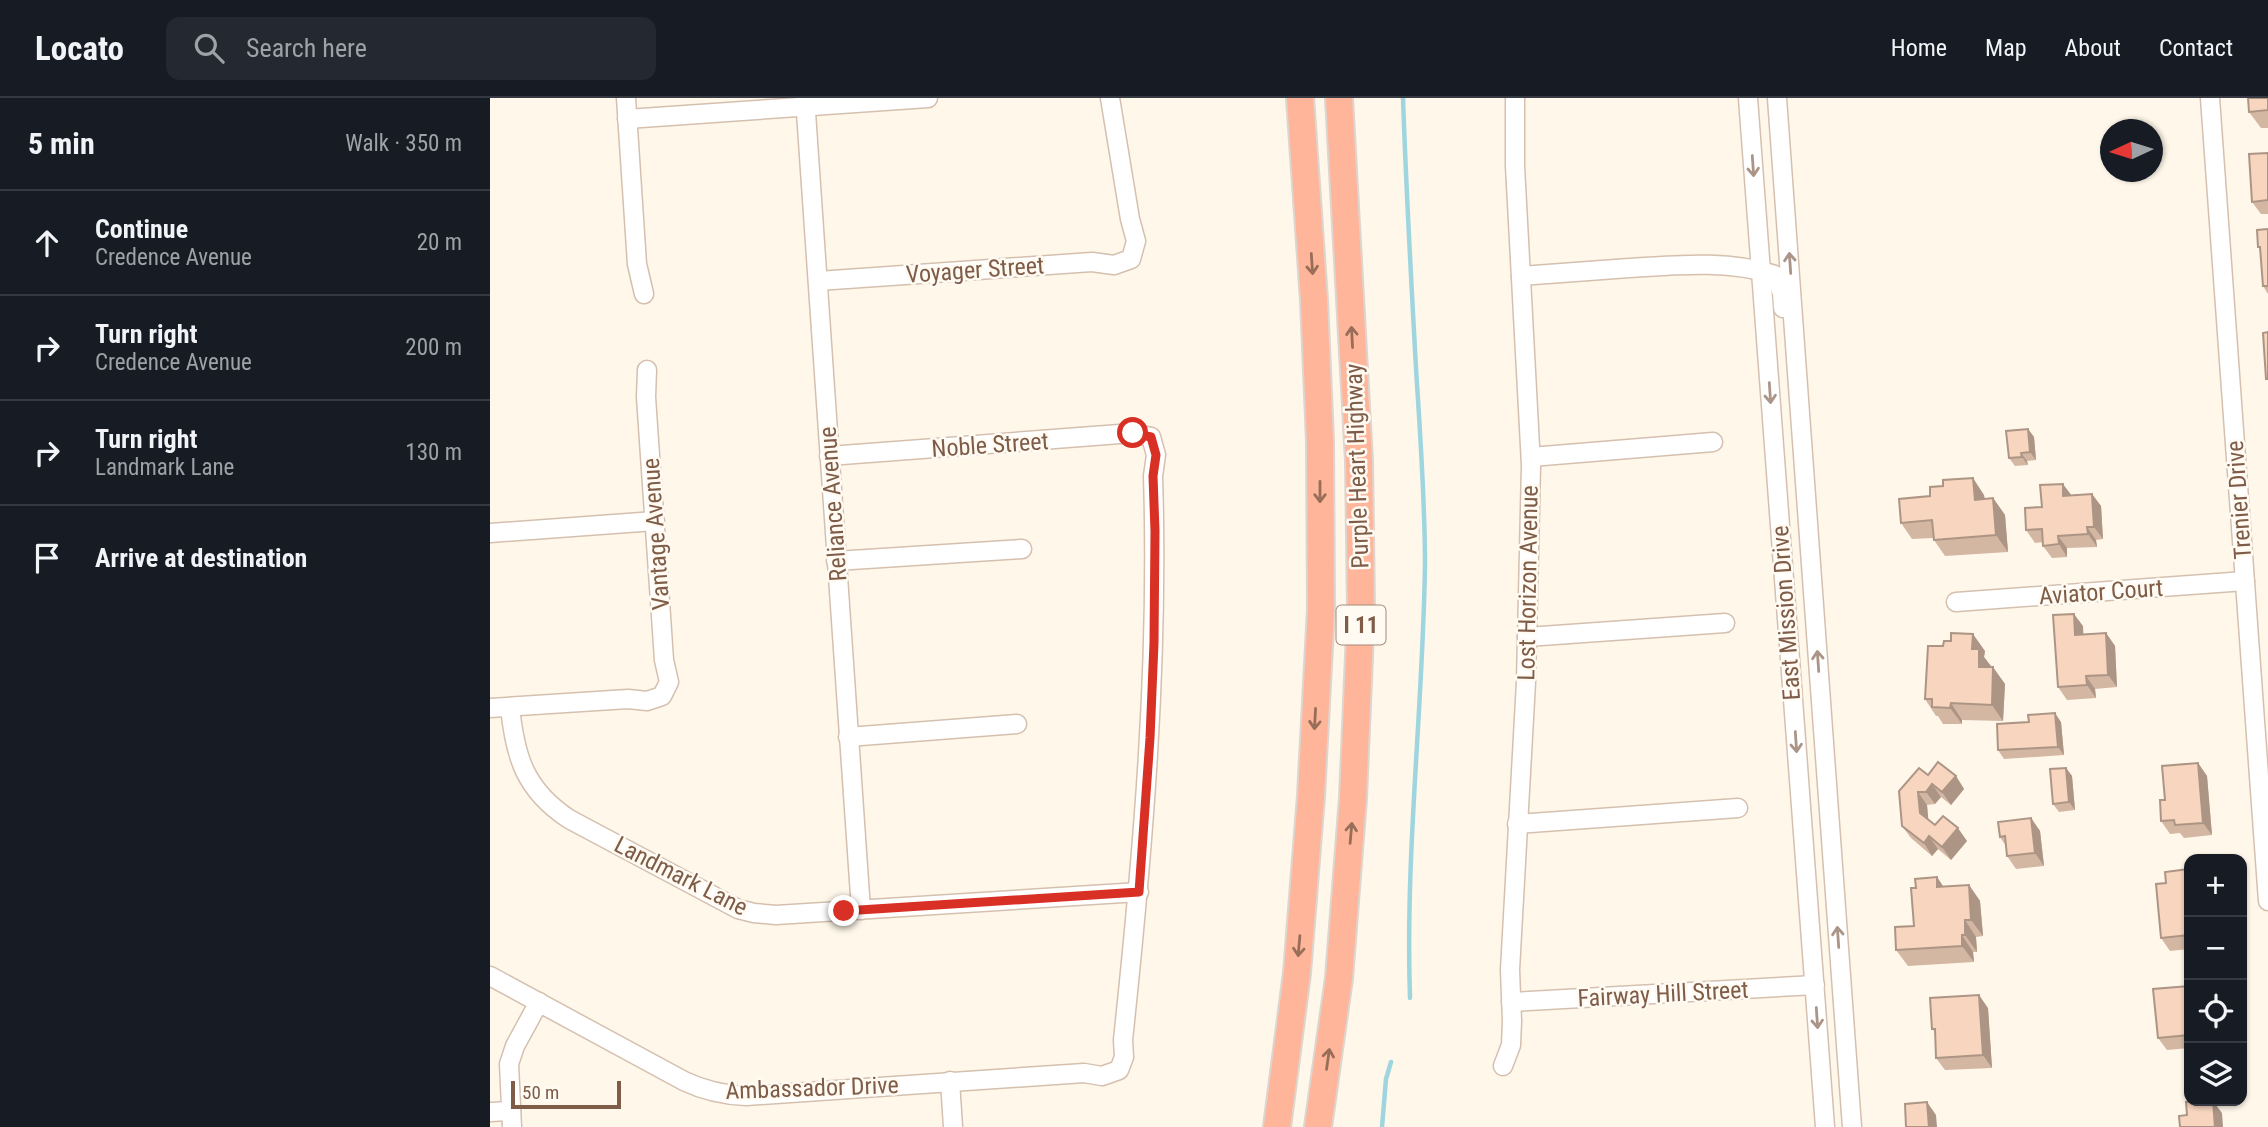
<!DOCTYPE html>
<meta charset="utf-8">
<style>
:root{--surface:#171b24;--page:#242831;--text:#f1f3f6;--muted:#9ea1a6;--line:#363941}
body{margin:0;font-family:"Roboto Condensed",sans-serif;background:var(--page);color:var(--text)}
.controls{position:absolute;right:21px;bottom:21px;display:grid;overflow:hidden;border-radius:14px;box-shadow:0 2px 5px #0004}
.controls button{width:63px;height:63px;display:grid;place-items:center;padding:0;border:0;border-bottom:2px solid var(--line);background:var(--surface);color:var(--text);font:35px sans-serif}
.compass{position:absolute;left:1610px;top:21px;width:63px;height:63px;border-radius:50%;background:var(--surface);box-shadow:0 2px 5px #0004;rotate:266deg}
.scale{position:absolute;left:21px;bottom:18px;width:110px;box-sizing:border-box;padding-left:7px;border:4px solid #7e5c48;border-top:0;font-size:19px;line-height:24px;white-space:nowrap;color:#7e5c48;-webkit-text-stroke:5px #fffaf2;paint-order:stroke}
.stop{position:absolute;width:21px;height:21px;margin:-16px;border:5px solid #d93025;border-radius:50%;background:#fff}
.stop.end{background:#d93025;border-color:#fff;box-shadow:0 2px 7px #0008}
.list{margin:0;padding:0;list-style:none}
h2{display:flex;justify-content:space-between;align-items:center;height:91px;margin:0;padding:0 28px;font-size:30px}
h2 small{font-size:23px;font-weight:400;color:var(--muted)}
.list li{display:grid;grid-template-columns:46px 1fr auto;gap:21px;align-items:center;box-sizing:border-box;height:105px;padding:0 28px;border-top:2px solid var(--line)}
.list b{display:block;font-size:26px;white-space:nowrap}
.list p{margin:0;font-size:23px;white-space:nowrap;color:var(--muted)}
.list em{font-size:23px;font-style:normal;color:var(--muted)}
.icon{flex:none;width:38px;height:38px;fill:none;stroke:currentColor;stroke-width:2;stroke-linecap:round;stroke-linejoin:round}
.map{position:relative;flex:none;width:1778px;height:1029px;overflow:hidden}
header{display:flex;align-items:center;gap:42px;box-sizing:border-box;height:98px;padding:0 35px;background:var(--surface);border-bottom:2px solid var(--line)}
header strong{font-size:33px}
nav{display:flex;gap:38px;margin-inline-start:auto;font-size:24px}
.search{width:490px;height:63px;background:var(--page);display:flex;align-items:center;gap:18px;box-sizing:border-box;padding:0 24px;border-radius:14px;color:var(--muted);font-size:26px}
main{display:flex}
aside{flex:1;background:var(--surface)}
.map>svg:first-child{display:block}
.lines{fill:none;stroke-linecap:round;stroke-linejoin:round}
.stream{stroke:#9fd5df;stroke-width:4.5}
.minor-casing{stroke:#d5c0af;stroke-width:21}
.highway-casing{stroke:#ddd5cf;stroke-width:30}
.minor{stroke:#fff;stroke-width:18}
.highway{stroke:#ffb59a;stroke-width:26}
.wall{fill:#d4b7a3}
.shaded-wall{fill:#ad9585}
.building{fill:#f7d5be;stroke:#ad9585;stroke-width:2}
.oneway{stroke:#ab9588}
.oneway2{stroke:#986e58}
.route{stroke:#d93025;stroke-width:9}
.labels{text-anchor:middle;stroke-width:5;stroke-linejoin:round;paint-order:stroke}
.shield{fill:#fffaf2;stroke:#a58b7b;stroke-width:2}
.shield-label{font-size:23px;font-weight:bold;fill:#7e5c48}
.street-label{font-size:24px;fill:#7e5c48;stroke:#fffaf2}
</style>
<header>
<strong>Locato</strong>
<div class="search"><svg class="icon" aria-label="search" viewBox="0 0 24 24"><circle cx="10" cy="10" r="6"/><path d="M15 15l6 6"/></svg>Search here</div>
<nav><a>Home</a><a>Map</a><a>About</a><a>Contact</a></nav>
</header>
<main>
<aside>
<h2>5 min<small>Walk · 350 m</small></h2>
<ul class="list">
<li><svg class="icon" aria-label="ahead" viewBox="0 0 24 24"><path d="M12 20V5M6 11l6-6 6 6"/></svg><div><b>Continue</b><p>Credence Avenue</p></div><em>20 m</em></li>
<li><svg class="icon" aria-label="right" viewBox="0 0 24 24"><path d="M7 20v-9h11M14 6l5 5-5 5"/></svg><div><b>Turn right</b><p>Credence Avenue</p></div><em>200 m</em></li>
<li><svg class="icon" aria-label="right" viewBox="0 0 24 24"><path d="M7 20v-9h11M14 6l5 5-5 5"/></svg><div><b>Turn right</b><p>Landmark Lane</p></div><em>130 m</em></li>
<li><svg class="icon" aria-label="arrive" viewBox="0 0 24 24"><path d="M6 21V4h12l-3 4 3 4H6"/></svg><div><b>Arrive at destination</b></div></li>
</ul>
</aside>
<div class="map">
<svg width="1778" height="1029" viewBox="0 0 1778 1029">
<rect width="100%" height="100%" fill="#fff7ea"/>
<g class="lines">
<g class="stream">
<path d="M913,0C916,90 921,180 926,270C930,335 935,400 935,466C933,611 915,755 920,900"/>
<path d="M892,1029L896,981L901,964"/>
</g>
<g class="minor-casing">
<g id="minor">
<path d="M136,0L147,166L154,196"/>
<path d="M315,0L371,812"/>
<path d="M1258,0L1335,1029"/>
<path d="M1287,0L1362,1029"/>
<path d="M1720,0L1778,803"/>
<path d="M137,21L438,0"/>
<path d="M1031,178C1067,175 1103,173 1139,170C1187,167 1240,162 1285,177L1292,195L1293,210"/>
<path d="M328,183L602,164L624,167L641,161L646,143L640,121L620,0"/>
<path d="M1041,359L1223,344"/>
<path d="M0,435L165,423"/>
<path d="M346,463L532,451"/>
<path d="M1466,504L1755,483"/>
<path d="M1037,539L1235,525"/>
<path d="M20,609C25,659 35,692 79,721L248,811L264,815L286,817L649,794"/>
<path d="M0,610L138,601L157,603L172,598L179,584L174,562L156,299L157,272"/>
<path d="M358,639L527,626"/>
<path d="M1027,726L1248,710"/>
<path d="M0,878L194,983C215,993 233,997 256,998L594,975L612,978L629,972L634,959L633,942C653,754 669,567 663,378L666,357L661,339L643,335L339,358"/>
<path d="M1021,904L1325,887"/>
<path d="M1013,968L1021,947L1022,923L1020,872L1036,584L1041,367L1025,68V0"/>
<path d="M460,983L463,1029"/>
<path d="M0,1014L21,1013"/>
<path d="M22,1029L19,966L25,948L49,904"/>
</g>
</g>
<g class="highway-casing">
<g id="highway">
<path d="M787,1029L807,875L821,698L831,511L830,343L824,202L810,0"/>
<path d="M828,1029L849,880L863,700L871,511L869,363L849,0"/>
</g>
</g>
<use href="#minor" class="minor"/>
<use href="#highway" class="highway"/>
</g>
<g class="wall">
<path d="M1778,0V30H1771L1759,14Z"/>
<path d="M1778,55V116H1771L1762,104Z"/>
<path d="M1778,131V196L1773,188L1770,152L1768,149Z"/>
<path d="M1538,331L1544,339L1546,362L1537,363L1538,367L1525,368L1519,360Z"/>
<path d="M1602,396L1611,408L1613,441L1606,442L1607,449L1577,450V459L1562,460L1553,448V444L1545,445L1536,432L1552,409L1581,397Z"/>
<path d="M1494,397L1495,401L1503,400L1515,417L1518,454L1455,458L1444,442L1443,440L1422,441L1411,425L1440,398Z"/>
<path d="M1593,528V537L1616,535L1625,548L1627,589L1605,591L1606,600L1577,602L1568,589Z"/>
<path d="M1453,548L1495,553L1494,559L1501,569L1515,586L1513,623L1472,622V626H1453L1448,618H1446L1435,601Z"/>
<path d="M1571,624L1574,657L1514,661L1508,652Z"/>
<path d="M1708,665L1717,678L1722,737L1694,740L1690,735L1680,736L1671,723L1675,702Z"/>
<path d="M1576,670L1582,678L1585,712L1569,714L1563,706Z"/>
<path d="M1438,677L1466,678L1474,691L1461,707L1451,699L1445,706L1437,707L1438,722L1445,727L1477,743L1461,762L1448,751L1442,758L1421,740L1412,728Z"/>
<path d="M1541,720L1550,733L1554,768L1526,771L1517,758L1516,748L1510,739Z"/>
<path d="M1699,771V851L1680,853L1671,840L1676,785Z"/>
<path d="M1447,779L1453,788L1479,787L1490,803L1493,838L1486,839L1487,854H1483L1484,864L1418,868L1406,852L1424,828L1426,790Z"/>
<path d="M1699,888V950L1677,952L1668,940Z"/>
<path d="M1498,910L1502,970L1455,972L1446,960L1445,934L1442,931Z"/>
</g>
<g class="shaded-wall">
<path d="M1538,331L1544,339L1546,362L1540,354Z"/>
<path d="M1531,355L1537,363L1538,367L1532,359Z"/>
<path d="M1483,380L1494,397L1496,418L1485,402Z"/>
<path d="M1573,386L1582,398H1573Z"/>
<path d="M1602,396L1611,408L1613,441L1604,429Z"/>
<path d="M1503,400L1515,417L1518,454L1506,437Z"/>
<path d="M1597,429L1606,442L1607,449L1598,436Z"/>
<path d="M1568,438L1577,450V459L1569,446Z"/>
<path d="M1584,516L1593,528L1594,550L1585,537Z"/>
<path d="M1616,535L1625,548L1627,589L1618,577Z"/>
<path d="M1483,536L1495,553L1494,559L1501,568L1500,585L1489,569L1482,551Z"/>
<path d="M1503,569L1515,586L1513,623L1502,607Z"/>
<path d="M1596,578L1605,591L1606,600L1597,587Z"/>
<path d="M1461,605L1472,622V626L1460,610Z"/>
<path d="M1565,615L1571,624L1574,657L1568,649Z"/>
<path d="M1708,665L1717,678L1722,737L1713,725Z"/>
<path d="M1576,670L1582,678L1585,712L1579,704Z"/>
<path d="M1466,678L1474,691L1461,707L1452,694Z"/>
<path d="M1442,686L1451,699L1445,706L1436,694Z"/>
<path d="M1428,694L1437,707L1439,728L1430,715Z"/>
<path d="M1541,720L1550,733L1554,768L1545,755Z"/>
<path d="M1468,730L1477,743L1461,762L1452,749Z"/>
<path d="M1439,738L1448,751L1442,758L1434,745Z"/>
<path d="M1447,779L1458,796L1447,789Z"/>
<path d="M1479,787L1490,803L1493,838L1481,822Z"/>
<path d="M1475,822L1486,839L1487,854L1475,837Z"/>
<path d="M1472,837L1483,854L1484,864L1472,848Z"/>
<path d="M1489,897L1498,910L1502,970L1493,957Z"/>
<path d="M1723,1003L1732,1015L1733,1029H1725Z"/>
<path d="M1437,1004L1446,1017L1447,1029H1439Z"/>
</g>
<g class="building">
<path d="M1758,0H1778V12L1759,14Z"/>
<path d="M1778,55V102L1762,104L1759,56Z"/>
<path d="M1778,131V188H1773L1770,149H1768L1767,132Z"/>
<path d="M1778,234V281H1776L1773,235Z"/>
<path d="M1538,331L1540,354L1531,355L1532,359L1519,360L1516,333Z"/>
<path d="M1483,380L1485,402L1503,400L1506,437L1444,442L1442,422L1411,425L1409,401L1440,398V389L1453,388V382Z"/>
<path d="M1573,386V398L1602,396L1604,429H1597L1598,436L1568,438L1569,446L1553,448L1552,431L1536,432L1535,410L1552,409L1550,387Z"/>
<path d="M1584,516L1585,537L1616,535L1618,577L1596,578L1597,587L1568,589L1563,517Z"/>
<path d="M1461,535L1483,536L1482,551H1489V569H1503L1502,607L1461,605L1460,610L1442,609V601H1435L1438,548H1453L1454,543H1461Z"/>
<path d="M1565,615L1568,649L1508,652L1507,626L1539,624L1538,617Z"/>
<path d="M1448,664L1466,678L1452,694L1442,686L1436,694H1428L1430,715L1445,727L1453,718L1468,730L1452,749L1439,738L1434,745L1412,728L1409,693L1429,670L1438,677Z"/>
<path d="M1708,665L1713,725L1685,727L1684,722L1671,723L1670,702H1675L1672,668Z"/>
<path d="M1576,670L1579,704L1563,706L1560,671Z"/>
<path d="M1541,720L1545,755L1517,758L1515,738L1510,739L1508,724Z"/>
<path d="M1699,771V837L1671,840L1666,786L1676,785L1675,774Z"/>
<path d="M1447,779V789L1479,787L1481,822H1475V837H1472V848L1406,852L1405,829L1424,828L1421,790H1426L1425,781Z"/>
<path d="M1699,888V937L1668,940L1663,891Z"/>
<path d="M1489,897L1493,957L1446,960L1445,931H1442L1440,900Z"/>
<path d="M1723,1003L1725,1029H1690L1689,1018L1697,1017L1696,1004Z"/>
<path d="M1437,1004L1439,1029H1416L1415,1006Z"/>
</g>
<defs><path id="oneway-shaft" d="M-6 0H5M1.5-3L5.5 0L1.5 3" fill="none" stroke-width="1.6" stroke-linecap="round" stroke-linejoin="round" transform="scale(1.75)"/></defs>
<g class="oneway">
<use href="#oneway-shaft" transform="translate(1263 68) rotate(86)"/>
<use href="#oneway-shaft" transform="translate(1300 165) rotate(-94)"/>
<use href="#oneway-shaft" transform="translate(1280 295) rotate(86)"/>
<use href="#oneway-shaft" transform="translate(1328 563) rotate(-94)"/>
<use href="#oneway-shaft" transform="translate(1306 644) rotate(86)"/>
<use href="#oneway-shaft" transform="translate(1348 839) rotate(-94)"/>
<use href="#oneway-shaft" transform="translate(1327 920) rotate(86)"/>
</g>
<g class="oneway2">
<use href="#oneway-shaft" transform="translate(822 166) rotate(86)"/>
<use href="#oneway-shaft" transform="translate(862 239) rotate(-93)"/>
<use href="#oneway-shaft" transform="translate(830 394) rotate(90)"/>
<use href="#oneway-shaft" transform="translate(825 621) rotate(93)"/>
<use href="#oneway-shaft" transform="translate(861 735) rotate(-85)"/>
<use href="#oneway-shaft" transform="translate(809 848) rotate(95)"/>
<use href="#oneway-shaft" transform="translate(838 961) rotate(-82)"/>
</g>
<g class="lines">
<path class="route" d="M354,813L649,794L660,640L664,545L665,433L663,378L666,357L661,339L643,335"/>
</g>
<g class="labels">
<rect class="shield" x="846.5" y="507.5" width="49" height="39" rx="5"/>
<g class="shield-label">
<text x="871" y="535">I 11</text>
</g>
<g class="street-label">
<text transform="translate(485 172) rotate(-4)" y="8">Voyager Street</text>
<text transform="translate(500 347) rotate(-4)" y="8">Noble Street</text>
<text transform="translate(867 368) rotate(-92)" y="8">Purple Heart Highway</text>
<text transform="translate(1749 402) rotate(-94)" y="8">Trenier Drive</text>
<text transform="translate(343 406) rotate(-94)" y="8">Reliance Avenue</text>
<text transform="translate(166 436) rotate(-94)" y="8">Vantage Avenue</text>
<text transform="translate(1038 485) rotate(-89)" y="8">Lost Horizon Avenue</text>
<text transform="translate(1611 494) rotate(-4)" y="8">Aviator Court</text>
<text transform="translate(1296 515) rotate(-94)" y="8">East Mission Drive</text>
<text transform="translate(191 778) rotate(27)" y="8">Landmark Lane</text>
<text transform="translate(1173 896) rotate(-3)" y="8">Fairway Hill Street</text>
<text transform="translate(322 990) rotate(-2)" y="8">Ambassador Drive</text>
</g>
</g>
</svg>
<div class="controls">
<button>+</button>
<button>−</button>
<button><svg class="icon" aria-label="locate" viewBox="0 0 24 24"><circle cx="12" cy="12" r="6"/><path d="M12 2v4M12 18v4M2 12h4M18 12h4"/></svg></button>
<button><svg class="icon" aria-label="layers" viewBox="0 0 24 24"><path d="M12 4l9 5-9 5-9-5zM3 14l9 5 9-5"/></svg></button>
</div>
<svg class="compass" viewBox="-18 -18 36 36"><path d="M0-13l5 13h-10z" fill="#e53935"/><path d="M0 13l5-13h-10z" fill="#9ea1a6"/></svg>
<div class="scale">50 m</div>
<div class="stop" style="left:643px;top:335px"></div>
<div class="stop end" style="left:354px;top:813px"></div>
</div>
</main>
